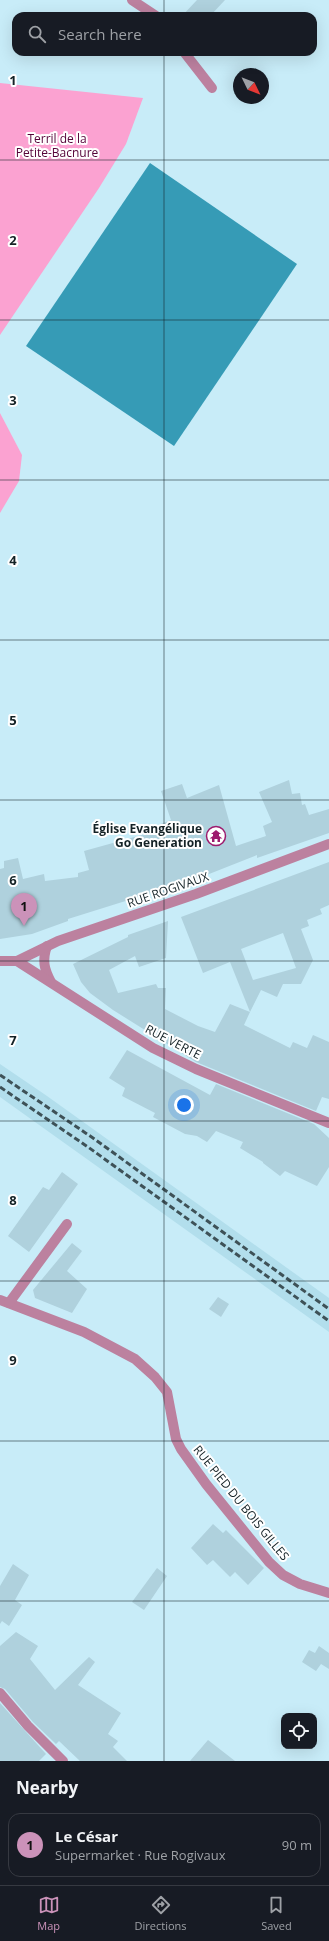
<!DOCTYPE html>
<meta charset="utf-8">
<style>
:root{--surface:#171b24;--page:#242831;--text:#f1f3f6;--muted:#9ea1a6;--line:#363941;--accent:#cb92b9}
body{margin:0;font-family:"Open Sans",sans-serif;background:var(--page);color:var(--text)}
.controls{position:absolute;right:12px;bottom:12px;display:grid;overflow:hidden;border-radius:8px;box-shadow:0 4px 16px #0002}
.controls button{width:36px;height:36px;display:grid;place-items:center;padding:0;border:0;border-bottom:1px solid var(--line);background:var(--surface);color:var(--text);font:20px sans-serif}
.compass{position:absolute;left:233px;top:68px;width:36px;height:36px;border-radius:50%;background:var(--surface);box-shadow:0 4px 16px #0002;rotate:133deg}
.you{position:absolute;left:184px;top:1105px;width:14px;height:14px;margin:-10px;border:3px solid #fff;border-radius:50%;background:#1a73e8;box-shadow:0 0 0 6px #1a73e833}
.badge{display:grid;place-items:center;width:26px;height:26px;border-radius:50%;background:var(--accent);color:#111;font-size:13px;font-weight:700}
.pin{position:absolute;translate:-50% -33px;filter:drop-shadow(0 1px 2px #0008)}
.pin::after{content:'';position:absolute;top:21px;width:14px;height:12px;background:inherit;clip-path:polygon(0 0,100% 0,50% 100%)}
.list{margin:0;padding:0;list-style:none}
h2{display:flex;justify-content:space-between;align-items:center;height:52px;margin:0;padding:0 16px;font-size:17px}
h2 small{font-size:13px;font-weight:400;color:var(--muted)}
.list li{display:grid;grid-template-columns:26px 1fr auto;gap:12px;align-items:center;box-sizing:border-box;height:64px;margin:0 8px 8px;padding:0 8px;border:1px solid var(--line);border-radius:12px}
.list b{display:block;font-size:15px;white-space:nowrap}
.list p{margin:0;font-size:13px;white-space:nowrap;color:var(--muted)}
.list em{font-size:13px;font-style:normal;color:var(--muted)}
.icon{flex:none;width:22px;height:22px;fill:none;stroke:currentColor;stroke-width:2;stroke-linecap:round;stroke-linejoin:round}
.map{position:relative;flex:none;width:329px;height:1761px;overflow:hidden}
.search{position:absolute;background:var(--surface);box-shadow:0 4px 16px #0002;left:12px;right:12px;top:12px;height:44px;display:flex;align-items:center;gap:10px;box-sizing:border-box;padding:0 14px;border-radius:12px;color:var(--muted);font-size:15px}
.sheet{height:124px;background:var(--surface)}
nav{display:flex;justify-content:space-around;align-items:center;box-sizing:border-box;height:56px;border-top:1px solid var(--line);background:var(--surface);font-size:11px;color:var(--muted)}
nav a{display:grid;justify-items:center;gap:2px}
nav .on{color:var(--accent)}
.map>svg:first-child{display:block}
.built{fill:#b2deec}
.green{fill:#fba2d1}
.water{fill:#369bb6}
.building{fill:#afd1dd;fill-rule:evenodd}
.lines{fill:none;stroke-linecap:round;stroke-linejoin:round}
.minor{stroke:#bc819f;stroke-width:10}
.tertiary{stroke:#bc819f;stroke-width:10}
.rail{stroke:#3e5157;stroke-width:3;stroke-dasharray:6 3;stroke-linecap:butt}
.grid{fill:none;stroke:#142226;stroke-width:1;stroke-opacity:0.55}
.labels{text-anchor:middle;stroke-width:4;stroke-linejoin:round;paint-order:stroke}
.park-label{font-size:12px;fill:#550339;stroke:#fff}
.poi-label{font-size:12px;font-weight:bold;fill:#142226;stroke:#fff;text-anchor:end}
.street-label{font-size:12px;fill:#142226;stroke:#fff}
.grid-label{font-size:13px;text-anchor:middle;font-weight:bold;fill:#142226;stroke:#fff;stroke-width:4;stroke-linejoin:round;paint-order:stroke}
</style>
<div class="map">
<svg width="329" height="1761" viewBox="0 0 329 1761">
<rect width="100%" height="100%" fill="#c8ecf8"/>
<path class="built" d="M0,1064L47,1096L329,1298V1332L0,1097Z"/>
<g class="green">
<path d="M0,83L143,98L126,144L99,188L0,335Z"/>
<path d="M0,413L22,455L19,481L0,513Z"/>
</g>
<path class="water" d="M150,163L297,264L174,446L26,346Z"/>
<g class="building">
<path d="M197,0H225L210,16H182Z"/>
<path d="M289,780L292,794L300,793L302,805L305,804L309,815L329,809V833L257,858V855L199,878L68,919V921L32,934L0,939V869L4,868V861L18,858L23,879L44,874L45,881L78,877V873L89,870L84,851L149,833L148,829L171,820L161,791L182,784L187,798L219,785L236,846L266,836L263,826L272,822L259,792Z"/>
<path d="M329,862V905L320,909L322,914L307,920L309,926L301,929L313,960L301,984H283L277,997L261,990L250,1012L230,962L203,973L181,917ZM283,933L296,968L253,980L241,949Z"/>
<path d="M168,921L166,958L139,967L135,956L109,970L118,993L156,984L158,988H166L165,1009L198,1026L215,1032L230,1004L250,1012L244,1025L290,1048L293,1042L307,1048L313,1035L329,1042V1099L322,1097L316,1111L196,1062L113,1010L90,993L81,982L73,964L128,937V935Z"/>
<path d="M127,1050L210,1095L216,1084L314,1124L329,1138V1167L317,1186L285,1171L280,1176L263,1163V1162L240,1148L243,1142L216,1131L207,1142L197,1136L185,1134L153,1117L155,1113L122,1096L125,1088L109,1078Z"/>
<path d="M62,1172L78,1184L29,1252L8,1236L43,1187L49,1190Z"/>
<path d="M72,1243L82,1251L67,1271L87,1289L72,1313L35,1298L33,1290Z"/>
<path d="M218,1297L229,1304L221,1317L209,1309Z"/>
<path d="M213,1524L223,1533L226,1530L264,1568L248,1585L235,1572L230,1577L213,1560L207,1565L191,1548Z"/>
<path d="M13,1564L29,1575L15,1600L22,1605L9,1626L2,1621L0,1624V1586Z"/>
<path d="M157,1568L167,1576L144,1610L132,1602Z"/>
<path d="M16,1632L38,1646L30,1659L55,1690L89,1657L95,1662L78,1685L121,1713L108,1734L118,1741L113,1747L127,1761H80L59,1741L56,1744L33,1722L5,1689L0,1687V1646Z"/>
<path d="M319,1646L329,1653V1669L321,1664L316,1671L302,1662L309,1650L315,1653Z"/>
<path d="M0,1703L46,1754L39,1761H0Z"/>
<path d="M208,1740L235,1761H190Z"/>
</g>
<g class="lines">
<g class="minor">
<path d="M132,0L156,16"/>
<path d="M184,52L212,88"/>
<path d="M0,1300L84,1332L135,1359L155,1377L167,1392L176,1439L181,1449L206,1484L269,1562L283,1575L300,1584L329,1593"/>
<path d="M9,1303L67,1224"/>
<path d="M0,1693L28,1726L63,1761"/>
</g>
<g class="tertiary">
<path d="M47,946C42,960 44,969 51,982"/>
<path d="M0,961H17L153,1048L196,1069L329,1123"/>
<path d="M17,961L58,941L196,894L329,844"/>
</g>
<g class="rail">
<path d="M0,1075L93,1138L329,1309"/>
<path d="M0,1087L88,1147L329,1321"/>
</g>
</g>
<path class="grid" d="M164,0V16M164,52V1761M0,160H329M0,320H329M0,480H329M0,640H329M0,800H329M0,961H329M0,1121H329M0,1281H329M0,1441H329M0,1601H329"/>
<defs>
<g id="temple-ring" transform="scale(1)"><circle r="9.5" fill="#fff" stroke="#9d1b6e" stroke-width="1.5"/><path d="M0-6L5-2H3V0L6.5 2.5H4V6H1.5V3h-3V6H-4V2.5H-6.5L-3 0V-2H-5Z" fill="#9d1b6e"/></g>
</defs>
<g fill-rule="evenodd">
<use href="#temple-ring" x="216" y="836"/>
</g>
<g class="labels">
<g class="park-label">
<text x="57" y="143">Terril de la<tspan x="57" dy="14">Petite-Bacnure</tspan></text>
</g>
<g class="poi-label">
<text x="202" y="833">Église Evangélique<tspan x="202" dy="14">Go Generation</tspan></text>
</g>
<g class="street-label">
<text transform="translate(168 890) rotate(-19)" y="4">RUE ROGIVAUX</text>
<text transform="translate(173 1042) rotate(27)" y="4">RUE VERTE</text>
<text transform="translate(241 1503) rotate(51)" y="4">RUE PIED DU BOIS GILLES</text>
</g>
</g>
<g class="grid-label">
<text x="13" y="85">1</text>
<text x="13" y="245">2</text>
<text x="13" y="405">3</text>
<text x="13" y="565">4</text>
<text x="13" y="725">5</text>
<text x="13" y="885">6</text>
<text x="13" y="1045">7</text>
<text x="13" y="1205">8</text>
<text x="13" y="1365">9</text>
</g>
</svg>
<div class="controls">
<button><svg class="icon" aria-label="locate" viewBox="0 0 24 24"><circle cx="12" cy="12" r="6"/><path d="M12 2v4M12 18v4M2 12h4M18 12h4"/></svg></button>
</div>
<svg class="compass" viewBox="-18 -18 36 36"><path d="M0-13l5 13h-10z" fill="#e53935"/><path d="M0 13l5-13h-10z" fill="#9ea1a6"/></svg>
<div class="you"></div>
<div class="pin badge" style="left:24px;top:926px">1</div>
<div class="search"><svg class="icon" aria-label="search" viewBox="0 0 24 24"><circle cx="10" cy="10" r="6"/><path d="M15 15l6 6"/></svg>Search here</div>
</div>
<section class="sheet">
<h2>Nearby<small></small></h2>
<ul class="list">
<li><span class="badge">1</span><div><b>Le César</b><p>Supermarket · Rue Rogivaux</p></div><em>90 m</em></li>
</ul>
</section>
<nav>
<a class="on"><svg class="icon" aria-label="map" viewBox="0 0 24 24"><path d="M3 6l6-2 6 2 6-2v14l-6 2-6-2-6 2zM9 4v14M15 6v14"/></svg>Map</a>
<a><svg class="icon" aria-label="directions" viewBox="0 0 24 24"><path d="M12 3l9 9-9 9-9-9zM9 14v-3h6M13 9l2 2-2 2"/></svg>Directions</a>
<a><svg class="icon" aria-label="saved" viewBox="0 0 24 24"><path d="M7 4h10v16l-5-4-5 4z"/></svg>Saved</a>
</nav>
